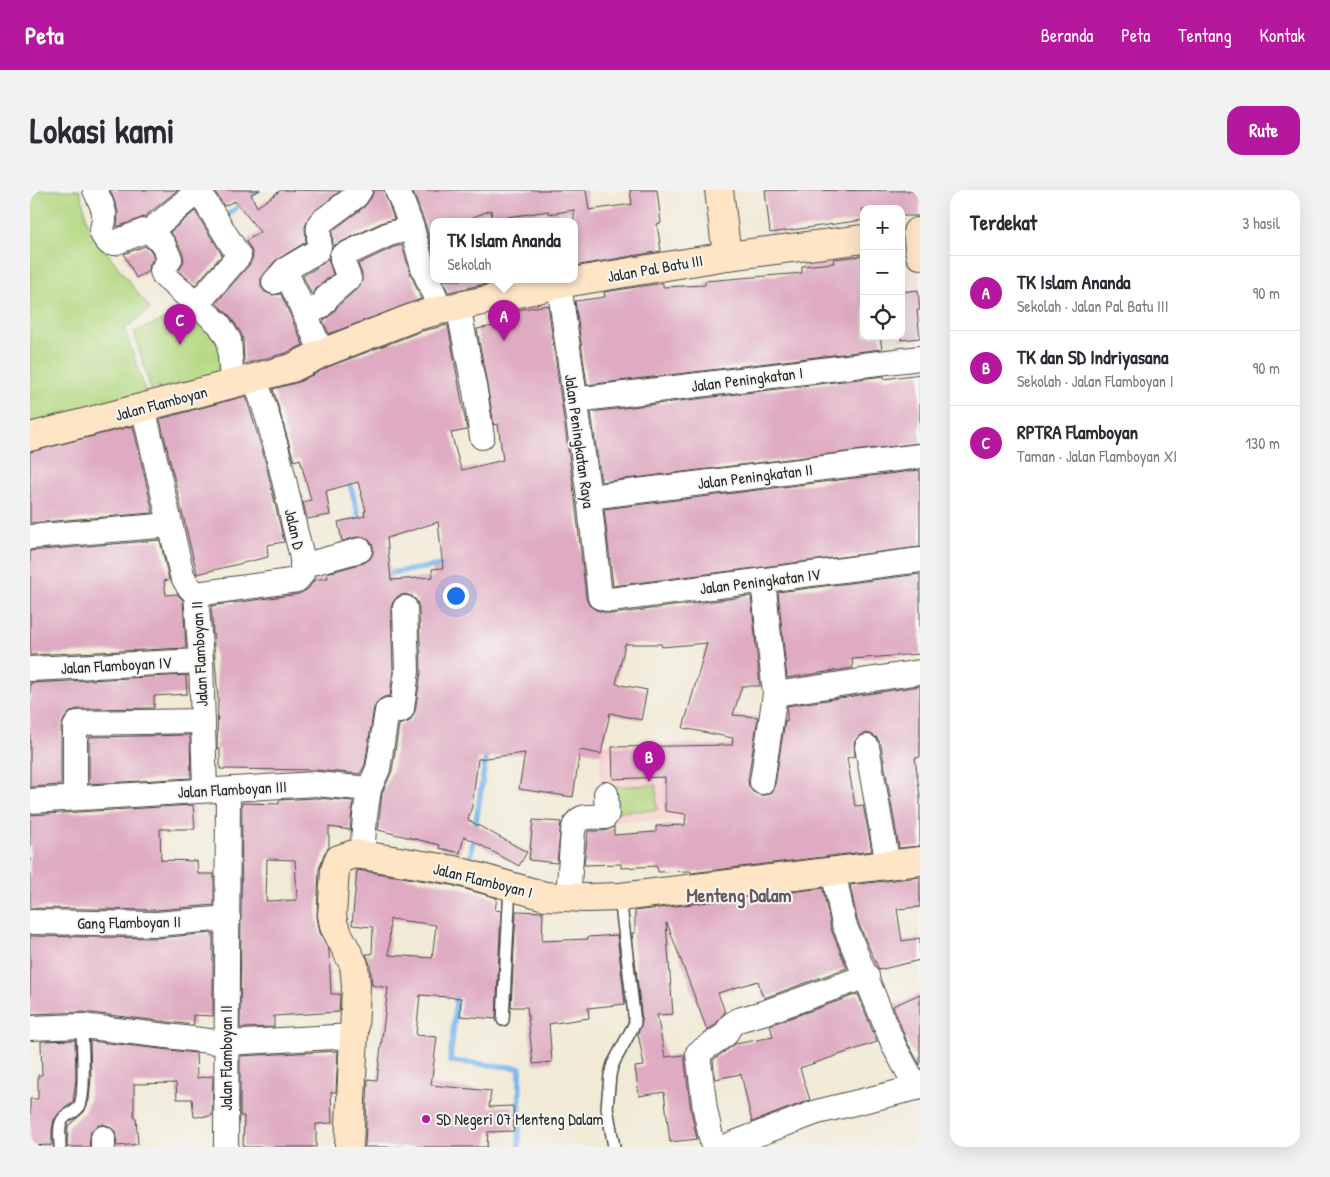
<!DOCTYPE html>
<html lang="id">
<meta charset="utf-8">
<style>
:root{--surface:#fff;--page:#f2f2f3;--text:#2b2b33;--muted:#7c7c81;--line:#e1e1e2;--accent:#b5179e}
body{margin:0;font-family:"Patrick Hand",sans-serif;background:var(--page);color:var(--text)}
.controls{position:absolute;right:15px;top:15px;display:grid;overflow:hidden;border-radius:10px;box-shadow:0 5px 20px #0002}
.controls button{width:45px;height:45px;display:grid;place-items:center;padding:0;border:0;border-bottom:1px solid var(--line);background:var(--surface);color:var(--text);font:25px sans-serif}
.you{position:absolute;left:425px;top:405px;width:18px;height:18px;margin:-12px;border:4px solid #fff;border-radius:50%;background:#1a73e8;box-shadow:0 0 0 8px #1a73e833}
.badge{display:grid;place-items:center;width:32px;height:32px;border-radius:50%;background:var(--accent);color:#fff;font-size:16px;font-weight:700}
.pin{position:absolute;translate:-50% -41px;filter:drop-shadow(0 1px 2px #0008)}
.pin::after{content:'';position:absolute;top:26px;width:18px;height:15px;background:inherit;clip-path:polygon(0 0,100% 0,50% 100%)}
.popup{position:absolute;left:400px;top:28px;width:148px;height:65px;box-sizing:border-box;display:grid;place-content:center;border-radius:10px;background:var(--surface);filter:drop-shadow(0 1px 4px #0005);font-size:16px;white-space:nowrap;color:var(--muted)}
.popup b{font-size:19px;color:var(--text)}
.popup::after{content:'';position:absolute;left:50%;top:100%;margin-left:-10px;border:10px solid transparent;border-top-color:var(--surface)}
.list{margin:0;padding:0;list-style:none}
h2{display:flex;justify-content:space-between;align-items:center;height:65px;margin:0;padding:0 20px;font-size:21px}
h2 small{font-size:16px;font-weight:400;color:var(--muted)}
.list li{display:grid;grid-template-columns:32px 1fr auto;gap:15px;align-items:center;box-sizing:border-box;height:75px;padding:0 20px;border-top:1px solid var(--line)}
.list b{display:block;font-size:19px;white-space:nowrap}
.list p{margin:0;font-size:16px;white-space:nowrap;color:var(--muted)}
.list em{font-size:16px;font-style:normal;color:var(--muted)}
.icon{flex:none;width:28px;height:28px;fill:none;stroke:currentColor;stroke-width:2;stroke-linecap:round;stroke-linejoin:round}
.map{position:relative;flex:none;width:890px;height:957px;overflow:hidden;border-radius:15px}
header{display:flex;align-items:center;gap:30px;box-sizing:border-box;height:70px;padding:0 25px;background:var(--accent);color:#fff}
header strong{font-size:24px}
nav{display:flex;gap:28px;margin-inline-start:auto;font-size:18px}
.intro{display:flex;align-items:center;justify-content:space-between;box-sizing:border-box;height:120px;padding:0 30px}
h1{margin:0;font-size:35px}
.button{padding:12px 22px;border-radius:15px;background:var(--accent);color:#fff;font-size:18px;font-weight:700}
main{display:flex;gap:30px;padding:0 30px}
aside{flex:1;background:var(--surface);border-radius:15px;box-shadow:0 5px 20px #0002}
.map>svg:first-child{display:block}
.built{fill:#f7d0cd}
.green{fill:#b4d881;stroke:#708256}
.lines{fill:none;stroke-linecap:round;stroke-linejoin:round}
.stream{stroke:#77b5ea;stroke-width:5.5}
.building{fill:#dfabc2;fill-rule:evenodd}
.lane-casing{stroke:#494845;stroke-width:14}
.street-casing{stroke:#494845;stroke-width:26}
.secondary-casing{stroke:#494845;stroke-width:30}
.lane{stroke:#fff;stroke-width:11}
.street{stroke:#fff;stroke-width:24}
.secondary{stroke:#fde5c5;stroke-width:28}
.poi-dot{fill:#b5179e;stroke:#f6f6f2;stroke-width:2}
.labels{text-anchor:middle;stroke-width:4;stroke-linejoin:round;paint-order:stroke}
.street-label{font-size:16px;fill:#2b2b2b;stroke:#f6f6f2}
.poi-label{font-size:16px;fill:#2b2b2b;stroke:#f6f6f2;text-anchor:start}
.quarter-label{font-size:19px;font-weight:bold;fill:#6a5860;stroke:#f6f6f2}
</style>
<header>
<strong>Peta</strong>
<nav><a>Beranda</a><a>Peta</a><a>Tentang</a><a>Kontak</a></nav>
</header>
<div class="intro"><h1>Lokasi kami</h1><a class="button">Rute</a></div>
<main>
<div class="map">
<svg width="890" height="957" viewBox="0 0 890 957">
<rect width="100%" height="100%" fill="#f6f6f2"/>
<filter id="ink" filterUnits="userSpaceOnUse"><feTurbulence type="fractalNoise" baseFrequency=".02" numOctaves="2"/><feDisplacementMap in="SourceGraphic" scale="10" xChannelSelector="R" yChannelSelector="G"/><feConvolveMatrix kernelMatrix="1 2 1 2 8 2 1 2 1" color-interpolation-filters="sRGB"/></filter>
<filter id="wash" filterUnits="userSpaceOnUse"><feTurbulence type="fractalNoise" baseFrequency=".0096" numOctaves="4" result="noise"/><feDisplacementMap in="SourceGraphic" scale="20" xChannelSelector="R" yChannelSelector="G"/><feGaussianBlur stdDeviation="1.12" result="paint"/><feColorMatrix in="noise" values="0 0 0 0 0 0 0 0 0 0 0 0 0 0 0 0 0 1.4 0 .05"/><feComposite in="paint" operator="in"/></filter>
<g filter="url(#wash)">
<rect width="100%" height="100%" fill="#f1ead6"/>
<path class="built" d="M666,553L668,630L570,631V554Z"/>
<g class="green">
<path d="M0,0H50L59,39L120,119L95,139L116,203L0,233Z"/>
<path d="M158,120L190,142L196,184L121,200L104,142Z"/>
<path d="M626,595L627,620L579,622L578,597Z"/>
</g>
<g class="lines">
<g class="stream">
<path d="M193,29L228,0"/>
<path d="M318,287L342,374"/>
<path d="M354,384L419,374"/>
<path d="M439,677L456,567L455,560"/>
<path d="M427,801L420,871L490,878L489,957"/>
</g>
</g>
<g id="blocks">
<g class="building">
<path d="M80,0H148L114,27L87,37L88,21Z"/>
<path d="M184,0H230L221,4L227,17L251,0L310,1L279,26L275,37L276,52L245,71L231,89V97L235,102L242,105L251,104L273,155L256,163L214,174L213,149L211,143L200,126L186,113L219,75L223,67L221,59L216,51L230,42L205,11L194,16Z"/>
<path d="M344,0H354L364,29L353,32L303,56L302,41L334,17L341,8Z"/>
<path d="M382,0H556L559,20L602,14L600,0H627L631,33L627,34L631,61L544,76V20L519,24V21L477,27L478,32H462L461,20L431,32H404V66L395,33Z"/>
<path d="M735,0L890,1V26H871V19H832L834,30L740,43Z"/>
<path d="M165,21L192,65L165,95L149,81L154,71L153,64L145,48L140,42Z"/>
<path d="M372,55L380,82L391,109L299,144L293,131L302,124L308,116L328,98L332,92V84L328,74L364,57Z"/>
<path d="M115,56L122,62L124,68L120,74L119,81L106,88L94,64Z"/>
<path d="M832,66L834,86V146H850L852,159L557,195L545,111L575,107L574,102L633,93V97L675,95V91L772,83V76L804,73L803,69Z"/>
<path d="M298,68L303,84L287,98L282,105L273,86L294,73Z"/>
<path d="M413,90H474L418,102Z"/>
<path d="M888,100L890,120H887L890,148L871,150V102Z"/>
<path d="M518,115L545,309L556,408L559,415L566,420L582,424L721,406L730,496H712L703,525L728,527L718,590L719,597L723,602L730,605H737L742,601L745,594L755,530L757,531V516L890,496V567L885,568L890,606V656L869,658L851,555L847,548L841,544L835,543L829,546L824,552L825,566L817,568L825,616L833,615L842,661L661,683L660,681L628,682L627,676L591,678V674L554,675L558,641H575L584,637V645L626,642V636L655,635L656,624L635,621V587L583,589L582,557L702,555L703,548L653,538L677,453L632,457L631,454H595L586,494L617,500L611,530L580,523L571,564L550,560L543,607L489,599L495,563L448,569L442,616L438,630L497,662L489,676L434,646L430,663L409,658L410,655L348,640L352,603L362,581L369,535L380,531L385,521L391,483L389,417L387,411L382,406L375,404L368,406L363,412L361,418L363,480L360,506L354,507L349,510L344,518L335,575L330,584L287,580L190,579V559H187L188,509L181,416L269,404L278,399L284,390L298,388L297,383L334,373L340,369L343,363V356L340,351L334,347H326L312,351L308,332L335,326L334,321H336L328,292L296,301L300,325L277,329L273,312L281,310L270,269L264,271L243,199L269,192L298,177L392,141L418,135L437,240L421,243L430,276L432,280L473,270L468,234L464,235L447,139L469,135V133L483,131L481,121ZM408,332L413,378L402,379L403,387L361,390L357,348Z"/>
<path d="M890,184V253L571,292L561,222L854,186V189Z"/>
<path d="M216,206L234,266L254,352L237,355L238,367L167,384L130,229Z"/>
<path d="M103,236L123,323L0,333V262Z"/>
<path d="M890,280V357L583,396L574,319Z"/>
<path d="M130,350L139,390L134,391L136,405L147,404L153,410L156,458L0,465V361Z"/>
<path d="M890,384V464L822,469L823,478L757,488L748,402Z"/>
<path d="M158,485L156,486L157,504L124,506V518L48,519L41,521L34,529L31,537V595L0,597V493Z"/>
<path d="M160,545L161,588L59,594V547Z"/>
<path d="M286,608L323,611L320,640L299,637V657L294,664L289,679L287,728L290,743L299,760L301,804H310L309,822L244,826V837L210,838L212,613L249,614V610ZM237,669L265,670L267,710L236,711Z"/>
<path d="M163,615L165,639H130L131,670L167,671L168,684H184V715L127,720L0,718V625Z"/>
<path d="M503,630L531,632L527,673L499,670Z"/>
<path d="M327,680L421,695L467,708L465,720L471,721L466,829L430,826L431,808L390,805L386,845L407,847L401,895L461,901L459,917L483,916L484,941L458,942L457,957H335L338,889L347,890L358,798L342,795L340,774L336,764H342L343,737L322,735ZM360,729L406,735L402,768L359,765Z"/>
<path d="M890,687V717L867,719L872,751L890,748V770L849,780L827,730L820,695Z"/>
<path d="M793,698L801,739L817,778L734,808L733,805H732L728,791L688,803L695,822L685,835L677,840L637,733H636L643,824L627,825L635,867L654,865L661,921L667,949L640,952L634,902L609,906L605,877L614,876L608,843L612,832L602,743H605V721Z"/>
<path d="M486,721L513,722L512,751L558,749V747L587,745L595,814L558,818L559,828L519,834L522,872L503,874L497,817H481Z"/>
<path d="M183,743V826L163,825L164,835L53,822L0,824V746L127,748Z"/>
<path d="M828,804L847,852L770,878L780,910L722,932L711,884L685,889L683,870L705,854L743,847L740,835Z"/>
<path d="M890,804V875L877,852L863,816Z"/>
<path d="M45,850L46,888L43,912L30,922L24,930L22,940V955L0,956V909H8V885H12L11,851Z"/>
<path d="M60,851L166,863L167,888L183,886L182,926L164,927L162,909H147L146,893L104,894V928H106L108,954L87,956L85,941L79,936L73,934L67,936L61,941L59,957H37L38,936L54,922L59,910L61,888Z"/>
<path d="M308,861L306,902H301L302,933L286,934V957H213L214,926H210V866Z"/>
</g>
</g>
</g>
<g filter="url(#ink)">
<use href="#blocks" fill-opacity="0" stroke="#494845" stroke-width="1"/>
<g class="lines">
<g class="lane-casing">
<g id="lane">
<path d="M473,830L480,696"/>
<path d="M30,957C30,948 27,933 35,927C41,922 47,922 50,915C56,900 52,853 52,836"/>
<path d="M584,957L577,918L580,885L583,874L605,833L590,707"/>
</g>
</g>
<g class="street-casing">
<g id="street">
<path d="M65,0C68,7 73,15 74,23C76,39 65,39 79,53H84L114,41H119L133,54L140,69L132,81L134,86L189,134L199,150L202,194"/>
<path d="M367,0L373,14L382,38"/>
<path d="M119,41C136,29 149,16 165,4L167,0"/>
<path d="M255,80L275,124"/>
<path d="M244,92L255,80L287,61C293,52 285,41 291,32L326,6L330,0"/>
<path d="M529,94L559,307L570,407L580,410L890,370"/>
<path d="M166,115L209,66L168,0"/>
<path d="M428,116L445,201L452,247"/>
<path d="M292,163L275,124C282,120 295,117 296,108L319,88L312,70V66L359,44L382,38L393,78L411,120"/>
<path d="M545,210L890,168"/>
<path d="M113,217L152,385L158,396L166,404L171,471L175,600"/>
<path d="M559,307L890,266"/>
<path d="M0,347L140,335"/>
<path d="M272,376L330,360"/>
<path d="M166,404L267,390L272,384C275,370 268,353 265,339C254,289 243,236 224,188"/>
<path d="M0,479L171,471"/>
<path d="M745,504L890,482"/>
<path d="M837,557L858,675"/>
<path d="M732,592L745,504L733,390"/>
<path d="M45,608V537L48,533L173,531"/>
<path d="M0,611L286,594L339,599"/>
<path d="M332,665L335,626L339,599L348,579L357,521L358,520L370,521L372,519L377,481L375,418"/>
<path d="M803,680L814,734L865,858L887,898"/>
<path d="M538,707L543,641C547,623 559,627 575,627L577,624L576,604"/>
<path d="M0,732L127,734L198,728"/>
<path d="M0,838L52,836L196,853L323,846"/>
<path d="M73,948V957"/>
<path d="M196,957L198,600"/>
<path d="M683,957L675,919L668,863L695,845L701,835L708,830L736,822L837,786"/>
<path d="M694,957L787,922L890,897"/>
</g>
</g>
<g class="secondary-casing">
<g id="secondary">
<path d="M689,0L697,66"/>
<path d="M887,42L890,65"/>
<path d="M0,247L262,178L292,163L387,126L411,120L529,94L697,66L834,49"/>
<path d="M319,957L326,796L324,775L304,736L302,725L305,680L309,669L324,664L332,665L424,680L515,706L556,708L590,707L890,671"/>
</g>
</g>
<use href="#lane" class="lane"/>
<use href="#street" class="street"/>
<use href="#secondary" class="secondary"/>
</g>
</g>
<circle class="poi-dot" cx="396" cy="929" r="5"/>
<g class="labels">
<g class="street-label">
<text transform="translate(625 78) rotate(-10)" y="6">Jalan Pal Batu III</text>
<text transform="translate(717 189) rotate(-7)" y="6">Jalan Peningkatan I</text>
<text transform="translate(131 213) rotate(-15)" y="6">Jalan Flamboyan</text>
<text transform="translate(550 251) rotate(82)" y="6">Jalan Peningkatan Raya</text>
<text transform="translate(725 286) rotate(-7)" y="6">Jalan Peningkatan II</text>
<text transform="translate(265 339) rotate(77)" y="6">Jalan D</text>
<text transform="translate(730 391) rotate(-7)" y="6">Jalan Peningkatan IV</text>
<text transform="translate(169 464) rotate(-93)" y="6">Jalan Flamboyan II</text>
<text transform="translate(86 475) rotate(-3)" y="6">Jalan Flamboyan IV</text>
<text transform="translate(202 599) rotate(-3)" y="6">Jalan Flamboyan III</text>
<text transform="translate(453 690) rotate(14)" y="6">Jalan Flamboyan I</text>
<text transform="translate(99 732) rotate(-1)" y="6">Gang Flamboyan II</text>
<text transform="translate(196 868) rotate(-90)" y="6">Jalan Flamboyan II</text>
</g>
<g class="poi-label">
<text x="406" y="935">SD Negeri 07 Menteng Dalam</text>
</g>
<g class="quarter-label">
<text x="709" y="712">Menteng Dalam</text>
</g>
</g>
</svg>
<div class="controls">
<button>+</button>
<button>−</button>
<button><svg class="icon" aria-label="locate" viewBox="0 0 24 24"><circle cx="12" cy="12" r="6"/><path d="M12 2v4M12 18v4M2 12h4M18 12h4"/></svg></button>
</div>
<div class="you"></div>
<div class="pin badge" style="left:474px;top:151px">A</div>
<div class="popup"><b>TK Islam Ananda</b>Sekolah</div>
<div class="pin badge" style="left:619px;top:592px">B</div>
<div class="pin badge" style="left:150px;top:155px">C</div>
</div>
<aside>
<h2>Terdekat<small>3 hasil</small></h2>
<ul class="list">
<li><span class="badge">A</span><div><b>TK Islam Ananda</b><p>Sekolah · Jalan Pal Batu III</p></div><em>90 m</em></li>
<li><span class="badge">B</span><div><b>TK dan SD Indriyasana</b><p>Sekolah · Jalan Flamboyan I</p></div><em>90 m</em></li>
<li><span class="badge">C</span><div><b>RPTRA Flamboyan</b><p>Taman · Jalan Flamboyan XI</p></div><em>130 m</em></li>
</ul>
</aside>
</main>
